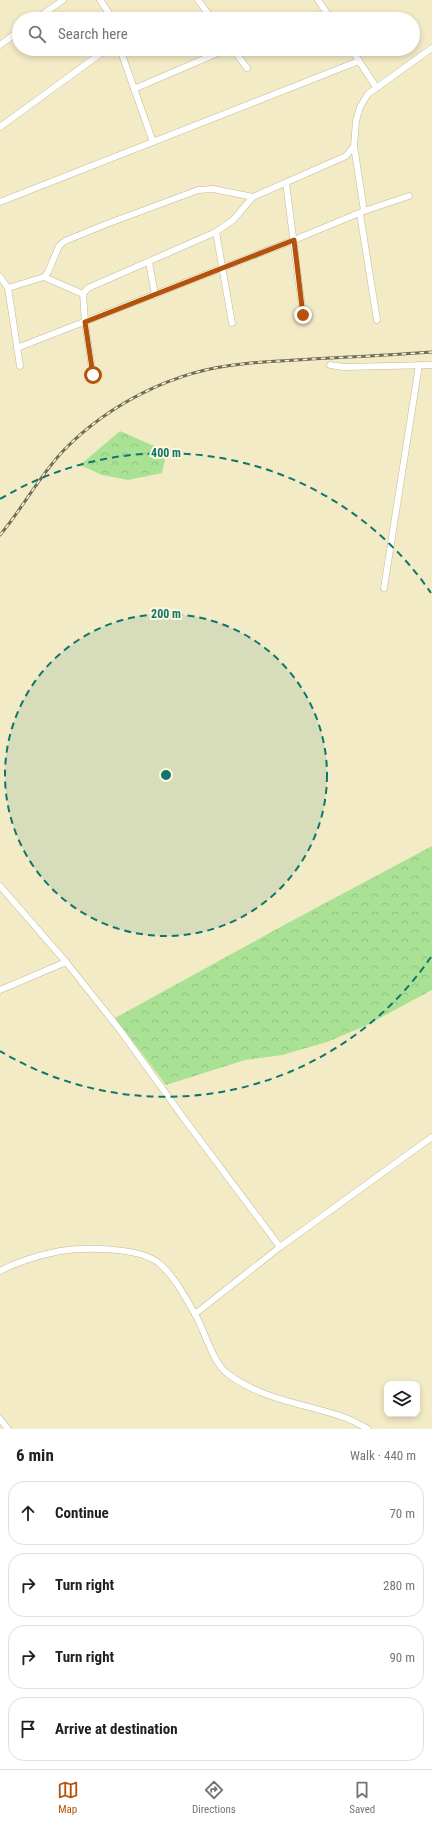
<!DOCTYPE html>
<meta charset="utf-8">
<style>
:root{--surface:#fff;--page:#f2f2f2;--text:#202124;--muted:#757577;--line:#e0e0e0;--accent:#b45309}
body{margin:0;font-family:"Roboto Condensed",sans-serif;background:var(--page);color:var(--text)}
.controls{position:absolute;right:12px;bottom:12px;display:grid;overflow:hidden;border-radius:8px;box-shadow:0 2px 6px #0003}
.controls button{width:36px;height:36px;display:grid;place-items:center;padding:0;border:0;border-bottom:1px solid var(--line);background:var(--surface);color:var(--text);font:20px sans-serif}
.stop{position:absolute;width:12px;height:12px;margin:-9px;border:3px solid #b45309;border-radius:50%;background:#fff}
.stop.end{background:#b45309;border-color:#fff;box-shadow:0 1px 4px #0008}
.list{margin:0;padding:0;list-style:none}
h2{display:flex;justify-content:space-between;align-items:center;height:52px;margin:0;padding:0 16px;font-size:17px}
h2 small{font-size:13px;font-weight:400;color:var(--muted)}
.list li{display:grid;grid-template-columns:26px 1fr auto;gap:12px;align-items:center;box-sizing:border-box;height:64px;margin:0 8px 8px;padding:0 8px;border:1px solid var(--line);border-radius:16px}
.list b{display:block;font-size:15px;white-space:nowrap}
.list em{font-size:13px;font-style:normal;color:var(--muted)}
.icon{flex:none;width:22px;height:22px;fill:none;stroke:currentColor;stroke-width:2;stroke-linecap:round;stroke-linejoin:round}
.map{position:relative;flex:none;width:432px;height:1429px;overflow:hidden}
.search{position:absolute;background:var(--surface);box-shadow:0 2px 6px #0003;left:12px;right:12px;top:12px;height:44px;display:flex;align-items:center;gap:10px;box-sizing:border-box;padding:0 14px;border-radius:22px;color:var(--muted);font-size:15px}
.sheet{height:340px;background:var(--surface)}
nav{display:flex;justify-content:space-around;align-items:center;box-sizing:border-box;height:56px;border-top:1px solid var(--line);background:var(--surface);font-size:11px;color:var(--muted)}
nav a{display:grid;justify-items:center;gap:2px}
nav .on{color:var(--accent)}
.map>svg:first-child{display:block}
.forest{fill:url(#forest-crowns)}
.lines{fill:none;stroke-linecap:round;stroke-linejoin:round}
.minor-casing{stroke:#c1ba96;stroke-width:7}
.minor{stroke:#fff;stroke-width:6}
.rail-casing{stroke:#716c56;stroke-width:3}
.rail{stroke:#fff8da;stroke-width:1.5;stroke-dasharray:4.5;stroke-linecap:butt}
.route{stroke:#b45309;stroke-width:5}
.ring{fill:none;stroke:#0f766e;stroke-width:2;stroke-dasharray:7 5}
.centre{fill:#0f766e;stroke:#fff8da;stroke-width:2}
.ring-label{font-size:12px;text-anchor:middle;font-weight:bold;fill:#0f766e;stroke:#fff8da;stroke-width:4;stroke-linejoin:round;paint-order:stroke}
</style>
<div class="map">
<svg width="432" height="1429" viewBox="0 0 432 1429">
<defs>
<pattern id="forest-crowns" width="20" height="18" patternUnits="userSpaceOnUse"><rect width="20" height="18" fill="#aae295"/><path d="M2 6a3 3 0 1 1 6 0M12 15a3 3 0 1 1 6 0" fill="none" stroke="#93c280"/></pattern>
</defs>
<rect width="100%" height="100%" fill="#f3ebc6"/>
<g class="forest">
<path d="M120,431L154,446L165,460L162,473L128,480L102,475L80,465Z"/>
<path d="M432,846V990L365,1026L327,1042L282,1055L245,1060L166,1085L115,1018L286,924Z"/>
</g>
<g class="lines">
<g class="minor-casing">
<g id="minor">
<path d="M100,0L113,19"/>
<path d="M198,0L212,19"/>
<path d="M318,0L331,19"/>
<path d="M36,19L63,0"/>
<path d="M0,45L19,31"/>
<path d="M120,49L153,142"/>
<path d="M233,49L247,68"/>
<path d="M351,49L359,61"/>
<path d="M134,89L227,49"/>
<path d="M0,127L100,54L109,49"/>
<path d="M286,183L303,315"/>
<path d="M0,202L359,61L376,87"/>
<path d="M364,211L354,146L356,121L360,107L368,94L432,48"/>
<path d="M360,214L377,320"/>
<path d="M216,232L232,323"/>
<path d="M149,262L155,295"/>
<path d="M0,277L8,288L20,366"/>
<path d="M44,277L83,294"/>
<path d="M8,288L44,277L48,272L59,246L65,241L104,225L198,190L213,189L253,197"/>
<path d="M17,348L294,240L364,211L409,196"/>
<path d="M330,365L344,367L432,365"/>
<path d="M93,375L85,322L83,294L88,288L216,232L233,220L253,197L346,156L354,146"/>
<path d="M384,588L419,365"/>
<path d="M0,886L66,962L120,1030L185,1120L280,1247L195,1314"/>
<path d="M0,990L66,962"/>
<path d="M280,1247L432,1137"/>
<path d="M0,1271C19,1261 40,1255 60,1251C84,1247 141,1247 160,1264C175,1277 185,1297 195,1314C204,1329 213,1364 228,1374C262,1400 307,1404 346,1418C354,1421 361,1425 368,1429"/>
<path d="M0,1419L8,1429"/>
</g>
</g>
<use href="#minor" class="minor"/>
<g class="rail-casing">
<path id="rail" d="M0,535C23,508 39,476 64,450C110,403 176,370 242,364C265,361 288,361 311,359C352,357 392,355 432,352"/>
</g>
<use href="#rail" class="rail"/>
</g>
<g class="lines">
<path class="route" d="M93,375L85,322L294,240L303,315"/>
</g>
<circle cx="166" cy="775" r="161" fill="#0f766e" fill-opacity=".12"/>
<g class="ring">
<circle cx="166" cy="775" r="161"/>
<path d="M431 957A322 322 0 0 1 0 1051M0 499A322 322 0 0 1 431 593"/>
</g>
<circle cx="166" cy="775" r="6" class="centre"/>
<g class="ring-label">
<text x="166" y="457">400 m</text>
<text x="166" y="618">200 m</text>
</g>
</svg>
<div class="controls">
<button><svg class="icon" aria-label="layers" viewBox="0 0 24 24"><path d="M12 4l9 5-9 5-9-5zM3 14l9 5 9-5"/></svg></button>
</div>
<div class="stop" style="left:93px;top:375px"></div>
<div class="stop end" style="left:303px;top:315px"></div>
<div class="search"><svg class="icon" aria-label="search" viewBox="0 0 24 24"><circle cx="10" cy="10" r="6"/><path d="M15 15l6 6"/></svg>Search here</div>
</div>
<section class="sheet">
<h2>6 min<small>Walk · 440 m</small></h2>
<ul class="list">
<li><svg class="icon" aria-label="ahead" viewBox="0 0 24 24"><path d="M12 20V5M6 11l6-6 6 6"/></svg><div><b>Continue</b></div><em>70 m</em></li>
<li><svg class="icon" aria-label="right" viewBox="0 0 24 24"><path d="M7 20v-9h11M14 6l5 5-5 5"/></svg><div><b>Turn right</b></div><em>280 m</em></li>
<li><svg class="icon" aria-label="right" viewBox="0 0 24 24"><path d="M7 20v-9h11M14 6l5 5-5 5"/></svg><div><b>Turn right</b></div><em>90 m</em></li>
<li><svg class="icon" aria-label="arrive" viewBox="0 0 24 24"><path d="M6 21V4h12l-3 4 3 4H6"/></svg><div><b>Arrive at destination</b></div></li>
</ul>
</section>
<nav>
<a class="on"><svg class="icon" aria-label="map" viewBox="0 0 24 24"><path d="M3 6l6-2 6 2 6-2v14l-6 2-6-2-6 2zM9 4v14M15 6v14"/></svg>Map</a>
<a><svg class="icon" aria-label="directions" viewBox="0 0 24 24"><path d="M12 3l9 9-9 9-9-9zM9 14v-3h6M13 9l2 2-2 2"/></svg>Directions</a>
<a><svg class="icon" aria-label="saved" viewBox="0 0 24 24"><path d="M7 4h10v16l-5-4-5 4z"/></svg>Saved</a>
</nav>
